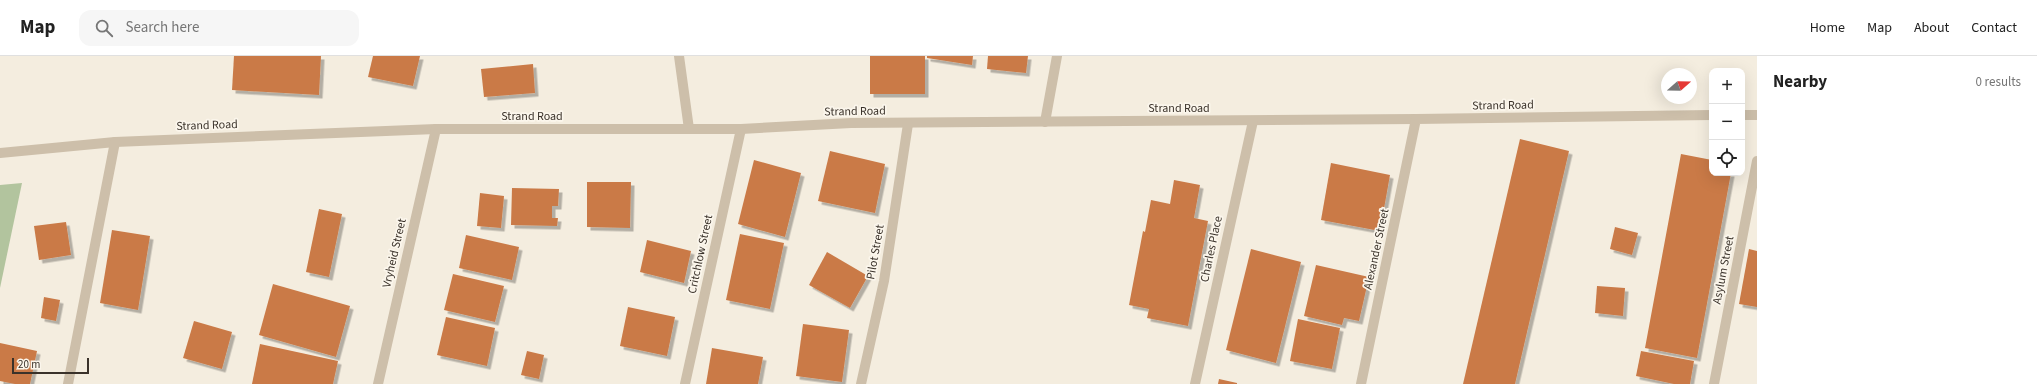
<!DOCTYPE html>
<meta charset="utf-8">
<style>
:root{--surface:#fff;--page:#f6f6f6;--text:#222;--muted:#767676;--line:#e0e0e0}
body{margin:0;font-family:"Source Sans 3",sans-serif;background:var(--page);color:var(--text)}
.controls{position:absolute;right:12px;top:12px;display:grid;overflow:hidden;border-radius:8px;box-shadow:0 4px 16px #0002}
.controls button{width:36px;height:36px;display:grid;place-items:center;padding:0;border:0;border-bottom:1px solid var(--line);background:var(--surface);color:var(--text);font:20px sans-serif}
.compass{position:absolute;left:1661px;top:12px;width:36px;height:36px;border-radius:50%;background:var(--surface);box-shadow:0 4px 16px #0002;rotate:70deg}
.scale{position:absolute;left:12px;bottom:10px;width:77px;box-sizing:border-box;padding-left:4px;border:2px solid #3a322a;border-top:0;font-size:11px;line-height:14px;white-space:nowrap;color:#3a322a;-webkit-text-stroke:3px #fbf6ec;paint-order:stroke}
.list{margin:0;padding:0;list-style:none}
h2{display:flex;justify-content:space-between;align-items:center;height:52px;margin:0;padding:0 16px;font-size:17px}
h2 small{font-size:13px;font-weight:400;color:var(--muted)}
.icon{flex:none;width:22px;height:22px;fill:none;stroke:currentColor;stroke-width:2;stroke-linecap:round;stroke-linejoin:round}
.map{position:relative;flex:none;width:1757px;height:328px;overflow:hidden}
header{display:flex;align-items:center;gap:24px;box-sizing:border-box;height:56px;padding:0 20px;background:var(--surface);border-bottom:1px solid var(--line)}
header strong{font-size:19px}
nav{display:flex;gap:22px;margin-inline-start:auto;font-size:14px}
.search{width:280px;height:36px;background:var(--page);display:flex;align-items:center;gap:10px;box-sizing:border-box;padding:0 14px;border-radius:12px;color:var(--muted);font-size:15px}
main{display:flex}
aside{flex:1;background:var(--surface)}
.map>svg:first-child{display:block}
.green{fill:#b2c49e}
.building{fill:#ca7a47;filter:url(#shadow)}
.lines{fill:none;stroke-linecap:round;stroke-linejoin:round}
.minor{stroke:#cdbfaa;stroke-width:10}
.tertiary{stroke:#cdbfaa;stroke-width:10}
.labels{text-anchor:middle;stroke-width:3.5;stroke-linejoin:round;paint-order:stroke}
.street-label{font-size:12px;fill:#3a322a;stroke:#fbf6ec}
</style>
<header>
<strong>Map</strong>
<div class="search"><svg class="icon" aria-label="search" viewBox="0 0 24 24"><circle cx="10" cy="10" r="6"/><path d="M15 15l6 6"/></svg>Search here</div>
<nav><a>Home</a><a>Map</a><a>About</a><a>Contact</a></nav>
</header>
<main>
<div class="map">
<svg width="1757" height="328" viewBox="0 0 1757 328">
<defs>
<filter id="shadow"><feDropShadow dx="3.5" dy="3.5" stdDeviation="0" flood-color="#0004"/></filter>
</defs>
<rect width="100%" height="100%" fill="#f4eddf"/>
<path class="green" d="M22,127L0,232V129Z"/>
<g class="building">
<path d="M234,0H321L319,39L232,34Z"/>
<path d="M373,0H420L413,30L368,21Z"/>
<rect x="870" y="0" width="55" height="38"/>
<path d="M927,0H973L972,9L927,2Z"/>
<path d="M988,0H1028L1026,17L987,13Z"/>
<path d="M533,8L535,37L484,41L481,13Z"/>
<path d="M1520,83L1569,95L1515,328H1463Z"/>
<path d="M830,95L885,108L875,157L818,145Z"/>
<path d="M1681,98L1712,104V117H1731L1697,302L1645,292Z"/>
<path d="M754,104L801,117L785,181L738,168Z"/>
<path d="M1331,107L1390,119L1380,175L1321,164Z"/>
<path d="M1174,124L1200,129L1194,162L1208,165L1188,270L1147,262L1149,253L1129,249L1143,175L1145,176L1151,144L1170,148Z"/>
<path d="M587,126H631L630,172L587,171Z"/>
<path d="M512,132L559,133L558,150H552V162H558L557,170L511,169Z"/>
<path d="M480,137L504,140L501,172L477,170Z"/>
<path d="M319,153L342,158L329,221L306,216Z"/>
<path d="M66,166L71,199L39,204L34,170Z"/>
<path d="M1615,171L1638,177L1632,199L1610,193Z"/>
<path d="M112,174L150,180L138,254L100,247Z"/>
<path d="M740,178L784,187L770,253L726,244Z"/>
<path d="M466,179L519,191L512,224L459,212Z"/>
<path d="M647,184L691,195L684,227L640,216Z"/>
<path d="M1251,193L1301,206L1276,307L1226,294Z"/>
<path d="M1749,193L1757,195V251L1739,248Z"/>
<path d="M827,196L868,220L850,252L809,229Z"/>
<path d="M1316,209L1369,221L1359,265L1344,262L1342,269L1304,260Z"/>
<path d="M453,218L504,230L495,266L444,254Z"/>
<path d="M273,228L350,250L336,301L259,279Z"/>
<path d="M1597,230L1625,232L1623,260L1595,257Z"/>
<path d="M44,241L60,244L56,265L41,262Z"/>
<path d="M628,251L675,261L667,300L620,290Z"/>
<path d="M446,261L495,272L487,310L437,299Z"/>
<path d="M1298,263L1340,272L1332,313L1290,305Z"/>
<path d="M194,265L232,276L222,313L183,302Z"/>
<path d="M803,268L849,274L842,326L796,320Z"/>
<path d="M0,287L37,295L30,328H15L0,325Z"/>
<path d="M260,288L338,305L333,328H252Z"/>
<path d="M712,292L763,301L758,328H706Z"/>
<path d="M527,295L544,299L539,323L521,319Z"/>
<path d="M1641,295L1694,305L1690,328H1674L1636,320Z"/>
<path d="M1219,323L1237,327V328H1218Z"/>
</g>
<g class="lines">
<g class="minor">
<path d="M679,0L689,73"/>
<path d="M1045,66L1057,0"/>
<path d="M0,97L115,86L436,73H741L851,67L1416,63"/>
<path d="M68,328L115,86"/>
<path d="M378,328L436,73"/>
<path d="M685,328L741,73"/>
<path d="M861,328L884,225L908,68"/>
<path d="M1195,328L1253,65"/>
<path d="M1714,328L1757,105"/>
</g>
<g class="tertiary">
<path d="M1742,59H1757"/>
<path d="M1361,328L1416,63L1712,59"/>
</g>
</g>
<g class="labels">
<g class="street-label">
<text transform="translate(1503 49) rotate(-1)" y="4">Strand Road</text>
<text x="1179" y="56">Strand Road</text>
<text transform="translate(855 55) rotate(-1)" y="4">Strand Road</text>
<text x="532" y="64">Strand Road</text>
<text transform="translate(207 69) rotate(-2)" y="4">Strand Road</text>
<text transform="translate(1211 193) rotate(-78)" y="4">Charles Place</text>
<text transform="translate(1376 193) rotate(-78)" y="4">Alexander Street</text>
<text transform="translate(875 196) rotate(-80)" y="4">Pilot Street</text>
<text transform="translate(394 197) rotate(-77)" y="4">Vryheid Street</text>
<text transform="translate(700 198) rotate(-78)" y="4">Critchlow Street</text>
<text transform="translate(1723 214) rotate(-79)" y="4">Asylum Street</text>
</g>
</g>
</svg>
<div class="controls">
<button>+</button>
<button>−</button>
<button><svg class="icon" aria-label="locate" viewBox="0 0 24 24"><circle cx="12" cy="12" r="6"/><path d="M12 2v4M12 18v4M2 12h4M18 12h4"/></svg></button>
</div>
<svg class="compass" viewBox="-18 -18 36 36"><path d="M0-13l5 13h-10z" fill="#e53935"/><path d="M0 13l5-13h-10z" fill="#767676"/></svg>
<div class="scale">20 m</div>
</div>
<aside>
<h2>Nearby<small>0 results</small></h2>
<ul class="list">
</ul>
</aside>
</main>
